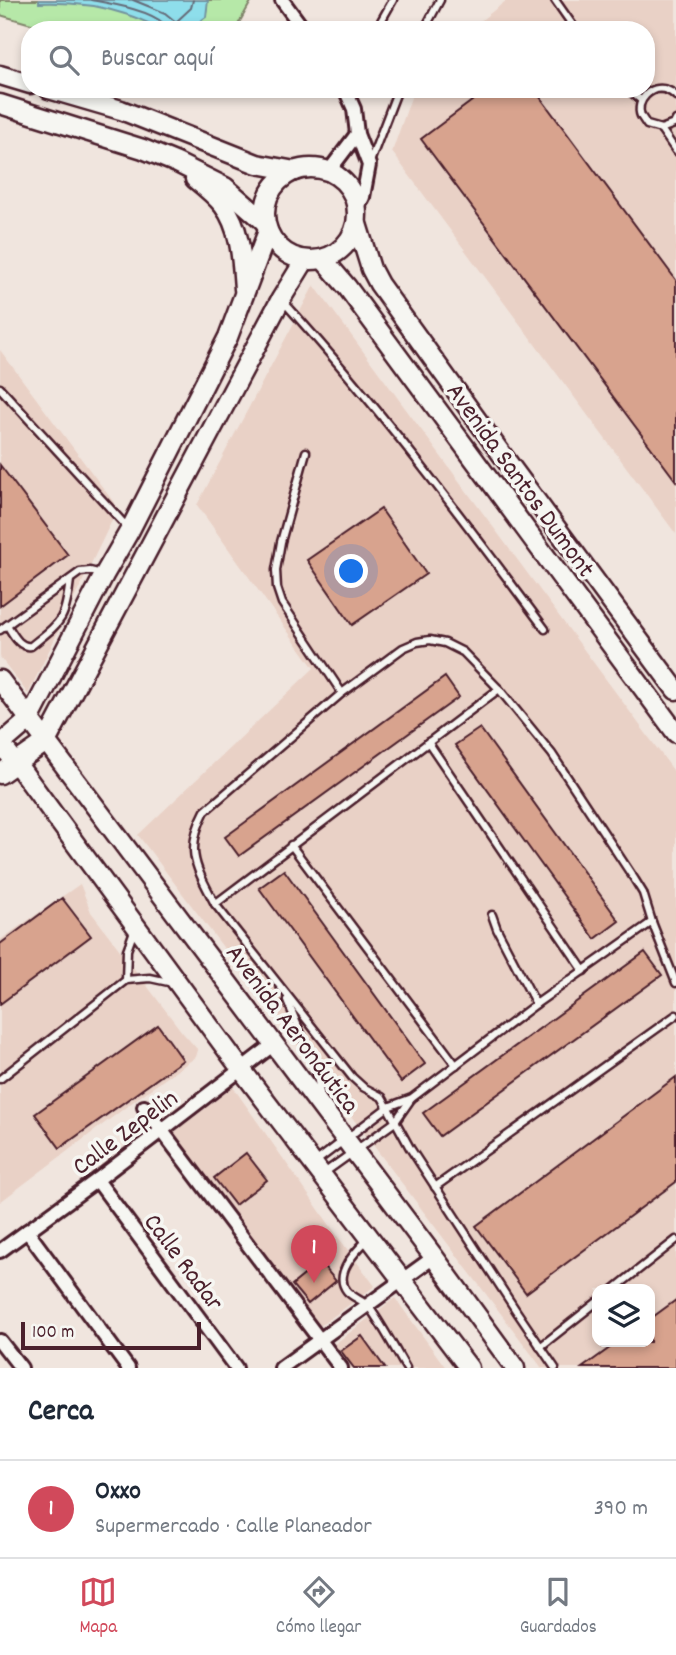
<!DOCTYPE html>
<html lang="es">
<meta charset="utf-8">
<style>
:root{--surface:#fff;--page:#f6f6f7;--text:#1f2937;--muted:#747a83;--line:#e0e1e3;--accent:#d1495b}
body{margin:0;font-family:Dekko,sans-serif;background:var(--page);color:var(--text)}
.controls{position:absolute;right:21px;bottom:21px;display:grid;overflow:hidden;border-radius:14px;box-shadow:0 4px 10px #0003}
.controls button{width:63px;height:63px;display:grid;place-items:center;padding:0;border:0;border-bottom:2px solid var(--line);background:var(--surface);color:var(--text);font:35px sans-serif}
.scale{position:absolute;left:21px;bottom:18px;width:180px;box-sizing:border-box;padding-left:7px;border:4px solid #4a1f2b;border-top:0;font-size:19px;line-height:24px;white-space:nowrap;color:#4a1f2b;-webkit-text-stroke:5px #f6f6f2;paint-order:stroke}
.you{position:absolute;left:352px;top:572px;width:24px;height:24px;margin:-18px;border:5px solid #fff;border-radius:50%;background:#1a73e8;box-shadow:0 0 0 10px #1a73e833}
.badge{display:grid;place-items:center;width:46px;height:46px;border-radius:50%;background:var(--accent);color:#fff;font-size:23px;font-weight:700}
.pin{position:absolute;translate:-50% -58px;filter:drop-shadow(0 2px 4px #0008)}
.pin::after{content:'';position:absolute;top:37px;width:24px;height:21px;background:inherit;clip-path:polygon(0 0,100% 0,50% 100%)}
.list{margin:0;padding:0;list-style:none}
h2{display:flex;justify-content:space-between;align-items:center;height:91px;margin:0;padding:0 28px;font-size:30px}
h2 small{font-size:23px;font-weight:400;color:var(--muted)}
.list li{display:grid;grid-template-columns:46px 1fr auto;gap:21px;align-items:center;box-sizing:border-box;height:98px;padding:0 28px;border-top:2px solid var(--line)}
.list b{display:block;font-size:26px;white-space:nowrap}
.list p{margin:0;font-size:23px;white-space:nowrap;color:var(--muted)}
.list em{font-size:23px;font-style:normal;color:var(--muted)}
.icon{flex:none;width:38px;height:38px;fill:none;stroke:currentColor;stroke-width:2;stroke-linecap:round;stroke-linejoin:round}
.map{position:relative;flex:none;width:676px;height:1368px;overflow:hidden}
.search{position:absolute;background:var(--surface);box-shadow:0 4px 10px #0003;left:21px;right:21px;top:21px;height:77px;display:flex;align-items:center;gap:18px;box-sizing:border-box;padding:0 24px;border-radius:28px;color:var(--muted);font-size:26px}
.sheet{height:189px;background:var(--surface)}
nav{display:flex;justify-content:space-around;align-items:center;box-sizing:border-box;height:98px;border-top:2px solid var(--line);background:var(--surface);font-size:19px;color:var(--muted)}
nav a{display:grid;justify-items:center;gap:4px}
nav .on{color:var(--accent)}
.map>svg:first-child{display:block}
.built{fill:#e9d1c6;fill-rule:evenodd}
.green{fill:#b6e8a8;stroke:#80846a;stroke-width:2}
.water{fill:#8edeeb;stroke:#73929e;stroke-width:2}
.lines{fill:none;stroke-linecap:round;stroke-linejoin:round}
.shore{stroke:#656b78;stroke-width:2}
.building{fill:#d8a38e;stroke:#4a1f2b;stroke-width:2}
.service-casing{stroke:#4a1f2b;stroke-width:11}
.minor-casing{stroke:#4a1f2b;stroke-width:18}
.secondary-casing{stroke:#4a1f2b;stroke-width:23}
.service{stroke:#f6f6f2;stroke-width:6}
.minor{stroke:#f6f6f2;stroke-width:12}
.secondary{stroke:#f6f6f2;stroke-width:18}
.labels{text-anchor:middle;stroke-width:7;stroke-linejoin:round;paint-order:stroke}
.street-label{font-size:26px;fill:#4a1f2b;stroke:#f6f6f2}
</style>
<div class="map">
<svg width="676" height="1368" viewBox="0 0 676 1368">
<rect width="100%" height="100%" fill="#f0e5de"/>
<filter id="ink" filterUnits="userSpaceOnUse"><feTurbulence type="fractalNoise" baseFrequency=".0143" numOctaves="2"/><feDisplacementMap in="SourceGraphic" scale="14" xChannelSelector="R" yChannelSelector="G"/><feConvolveMatrix kernelMatrix="1 2 1 2 8 2 1 2 1" color-interpolation-filters="sRGB"/></filter>
<g filter="url(#ink)">
<g class="built">
<path d="M507,0H676V534L392,152L414,89H646V30H469Z"/>
<path d="M314,285L676,774V1368H542L138,835L314,668L197,505ZM597,1289H650V1342H597Z"/>
<path d="M0,350L118,508L28,694L0,657Z"/>
<path d="M80,884L91,912L182,1032L198,1050L196,1057L142,1095L0,1202V940Z"/>
<path d="M233,1087L338,1237L375,1286L320,1326L176,1139L173,1133Z"/>
<path d="M395,1298L446,1368H349L335,1349L336,1343Z"/>
</g>
<path class="green" d="M0,0H252L235,30H52L0,15Z"/>
<path class="water" d="M39,0H208L206,17C200,21 195,27 188,29C166,35 146,20 125,14C98,5 68,2 39,3Z"/>
<g class="lines">
<g class="shore">
<path d="M91,0C112,4 150,10 164,24L165,30"/>
<path d="M133,0L165,13L176,22L191,8L193,0"/>
</g>
</g>
<g class="building">
<path d="M488,89H534L676,280V481L421,139Z"/>
<path d="M0,465L68,555L0,606Z"/>
<path d="M381,509L426,574L352,625L307,560Z"/>
<path d="M445,677L459,697L239,856L225,837Z"/>
<path d="M480,728L619,921L595,939L455,745Z"/>
<path d="M284,870L425,1064L401,1082L259,888Z"/>
<path d="M62,898L91,936L0,1004V944Z"/>
<path d="M645,952L662,975L440,1136L423,1113Z"/>
<path d="M158,1025L183,1060L60,1148L35,1114Z"/>
<path d="M676,1077V1182L526,1293L476,1226Z"/>
<path d="M246,1153L267,1180L235,1205L214,1178Z"/>
<path d="M320,1262L336,1281L308,1304L292,1285Z"/>
<path d="M676,1300V1368H582L618,1342H650V1319Z"/>
<path d="M362,1336L385,1368H354L341,1351Z"/>
</g>
<g class="lines">
<g class="service-casing">
<g id="service">
<path d="M555,0L576,30"/>
<path d="M376,30L393,0"/>
<path d="M424,30L440,0"/>
<path d="M627,89L641,100"/>
<path d="M676,96C674,94 670,91 667,90C651,84 635,101 641,116C643,119 645,122 647,125L661,129L676,151"/>
<path d="M661,129L674,124L676,120"/>
<path d="M370,162L398,89"/>
<path d="M282,300C377,404 461,516 545,629"/>
<path d="M0,388L128,528"/>
<path d="M306,452L281,542L276,570L277,588L282,603L342,693"/>
<path d="M7,625C13,634 19,648 31,646C62,621 65,621 70,580"/>
<path d="M0,630L80,572L90,571L102,574"/>
<path d="M428,742L584,971"/>
<path d="M291,845L456,1065"/>
<path d="M215,904L499,689"/>
<path d="M492,915L497,929L536,1004"/>
<path d="M126,980L127,950L134,931"/>
<path d="M287,1000L304,1041L314,1059L321,1098"/>
<path d="M0,1079L126,980L150,978L173,983"/>
<path d="M314,1163L388,1107L412,1098L536,1004L652,922L676,983"/>
<path d="M324,1173L395,1122L411,1099"/>
<path d="M435,1187L676,1015"/>
<path d="M367,1240C356,1251 333,1274 347,1291C353,1298 363,1300 369,1307C383,1326 394,1348 406,1368"/>
<path d="M614,1289L676,1240"/>
<path d="M540,1347L597,1302"/>
<path d="M555,1368L517,1312L410,1148L382,1097L363,1087L352,1077L215,904C196,867 184,851 205,811L342,693L403,648L417,642L430,640L445,643L463,652L499,689L552,754L635,880L643,893L652,922"/>
</g>
</g>
<g class="minor-casing">
<g id="minor">
<path d="M282,0L304,30"/>
<path d="M345,89L354,109L357,134L369,165L363,197L358,207"/>
<path d="M329,171L357,134"/>
<path d="M144,1107L341,1368"/>
<path d="M97,1180L236,1368"/>
<path d="M27,1231L128,1368"/>
<path d="M0,1251L97,1180L274,1044"/>
<path d="M0,1341L21,1368"/>
<path d="M281,1368L434,1257"/>
</g>
</g>
<g class="secondary-casing">
<g id="secondary">
<path d="M0,75L30,84"/>
<path d="M49,89L121,110L257,164L295,171"/>
<path d="M0,104L143,149L177,163L225,187L265,222"/>
<circle cx="311" cy="214" r="46"/>
<path d="M195,179C205,187 215,195 223,205C241,228 242,262 244,289"/>
<path d="M357,224L371,269L379,284L503,456L676,690"/>
<path d="M323,259L347,287L372,321L676,733"/>
<path d="M0,680L434,1257L515,1368"/>
<path d="M1,744L16,763L241,1069L469,1368"/>
<path d="M0,745L29,720L104,575L130,530L228,337L268,231"/>
<path d="M0,774L46,742L281,299L305,260"/>
</g>
</g>
<use href="#service" class="service"/>
<use href="#minor" class="minor"/>
<use href="#secondary" class="secondary"/>
</g>
</g>
<g class="labels">
<g class="street-label">
<text transform="translate(522 479) rotate(54)" y="9">Avenida Santos Dumont</text>
<text transform="translate(294 1028) rotate(53)" y="9">Avenida Aeronáutica</text>
<text transform="translate(124 1131) rotate(-37)" y="9">Calle Zepelin</text>
<text transform="translate(185 1261) rotate(53)" y="9">Calle Radar</text>
</g>
</g>
</svg>
<div class="controls">
<button><svg class="icon" aria-label="layers" viewBox="0 0 24 24"><path d="M12 4l9 5-9 5-9-5zM3 14l9 5 9-5"/></svg></button>
</div>
<div class="scale">100 m</div>
<div class="you"></div>
<div class="pin badge" style="left:314px;top:1283px">1</div>
<div class="search"><svg class="icon" aria-label="search" viewBox="0 0 24 24"><circle cx="10" cy="10" r="6"/><path d="M15 15l6 6"/></svg>Buscar aquí</div>
</div>
<section class="sheet">
<h2>Cerca<small></small></h2>
<ul class="list">
<li><span class="badge">1</span><div><b>Oxxo</b><p>Supermercado · Calle Planeador</p></div><em>390 m</em></li>
</ul>
</section>
<nav>
<a class="on"><svg class="icon" aria-label="map" viewBox="0 0 24 24"><path d="M3 6l6-2 6 2 6-2v14l-6 2-6-2-6 2zM9 4v14M15 6v14"/></svg>Mapa</a>
<a><svg class="icon" aria-label="directions" viewBox="0 0 24 24"><path d="M12 3l9 9-9 9-9-9zM9 14v-3h6M13 9l2 2-2 2"/></svg>Cómo llegar</a>
<a><svg class="icon" aria-label="saved" viewBox="0 0 24 24"><path d="M7 4h10v16l-5-4-5 4z"/></svg>Guardados</a>
</nav>
